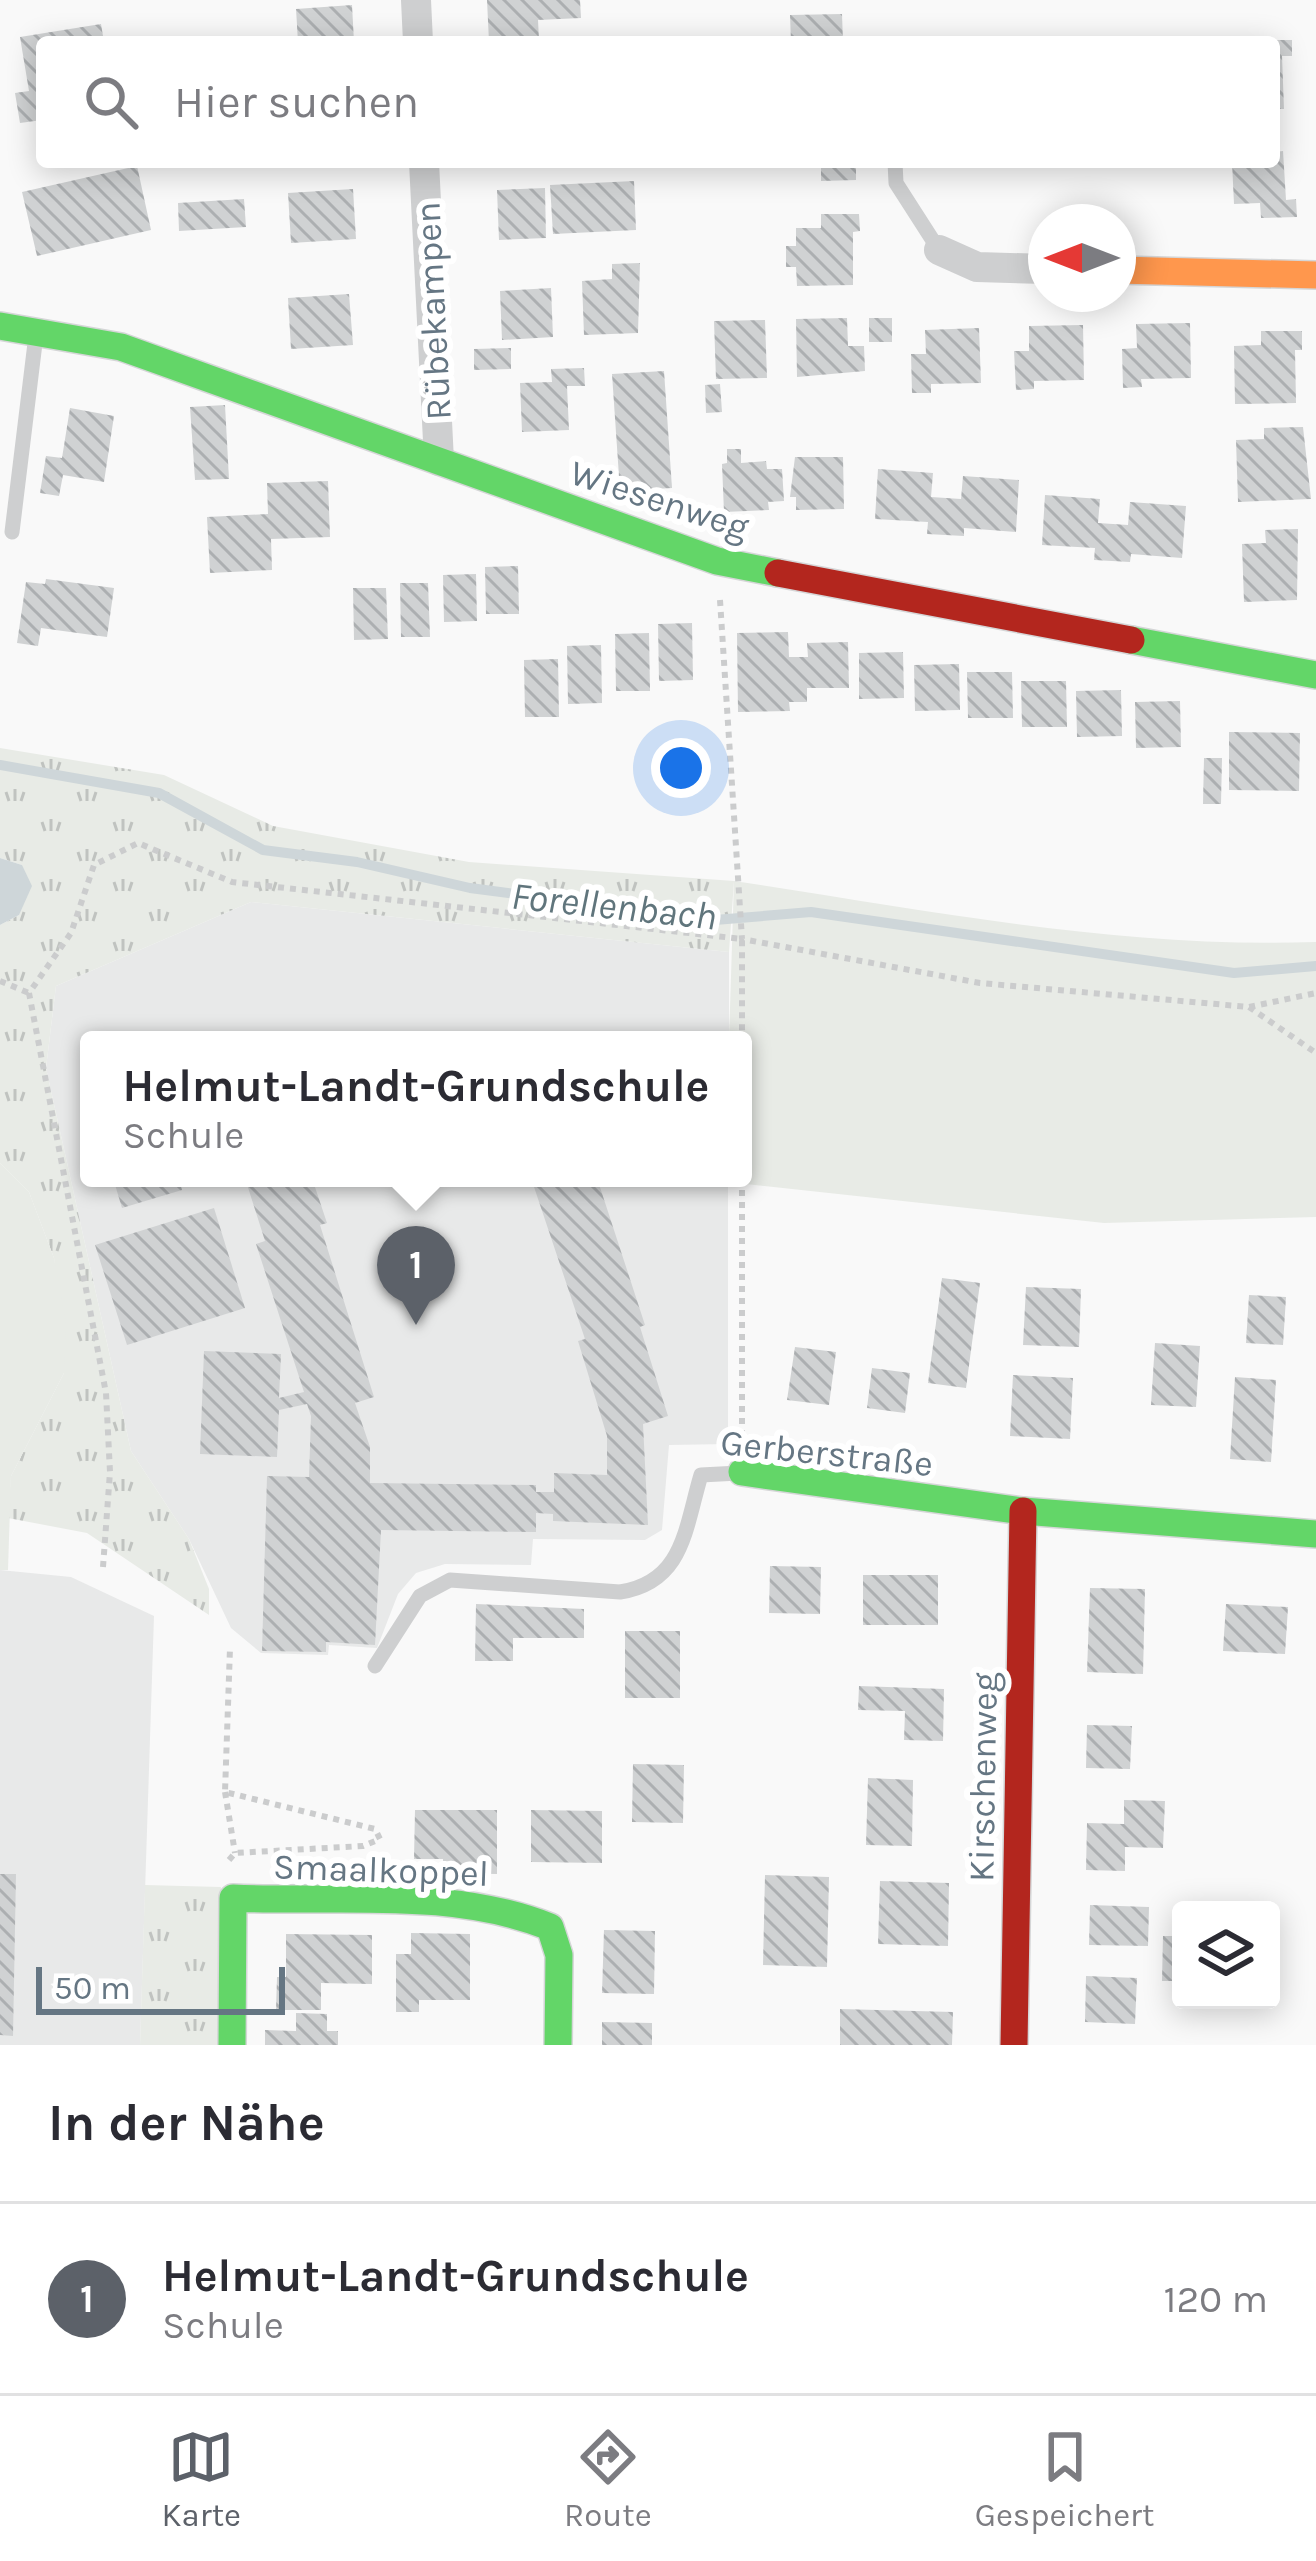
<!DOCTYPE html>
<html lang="de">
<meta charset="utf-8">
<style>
:root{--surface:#fff;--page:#f2f2f3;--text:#2b2b33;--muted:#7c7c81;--line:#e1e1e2;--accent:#5c6169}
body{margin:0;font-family:Karla,sans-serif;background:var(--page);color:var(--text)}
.controls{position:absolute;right:36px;bottom:36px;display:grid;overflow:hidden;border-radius:12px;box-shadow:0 6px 30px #0003}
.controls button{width:108px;height:108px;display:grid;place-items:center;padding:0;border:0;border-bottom:3px solid var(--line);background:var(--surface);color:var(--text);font:60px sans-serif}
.compass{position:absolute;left:1028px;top:204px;width:108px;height:108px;border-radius:50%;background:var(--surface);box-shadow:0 6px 30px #0003;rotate:270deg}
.scale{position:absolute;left:36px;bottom:30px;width:249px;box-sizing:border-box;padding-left:12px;border:6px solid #657683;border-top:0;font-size:33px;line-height:42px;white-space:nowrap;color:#657683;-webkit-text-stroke:9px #fff;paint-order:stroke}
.you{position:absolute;left:681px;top:768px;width:42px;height:42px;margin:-30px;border:9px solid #fff;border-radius:50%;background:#1a73e8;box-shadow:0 0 0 18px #1a73e833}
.badge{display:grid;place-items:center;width:78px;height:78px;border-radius:50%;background:var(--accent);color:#fff;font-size:39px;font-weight:700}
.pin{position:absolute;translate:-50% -99px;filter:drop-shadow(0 3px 6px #0008)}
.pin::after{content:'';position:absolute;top:63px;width:42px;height:36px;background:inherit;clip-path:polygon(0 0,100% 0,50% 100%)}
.popup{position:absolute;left:80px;top:1031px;width:672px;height:156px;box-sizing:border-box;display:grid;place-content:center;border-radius:12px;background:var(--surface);filter:drop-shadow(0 3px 9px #0005);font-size:39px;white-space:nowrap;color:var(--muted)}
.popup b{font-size:45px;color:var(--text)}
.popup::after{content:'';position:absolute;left:50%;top:100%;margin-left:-24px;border:24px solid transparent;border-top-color:var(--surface)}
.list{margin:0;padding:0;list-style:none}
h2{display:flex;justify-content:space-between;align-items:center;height:156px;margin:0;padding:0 48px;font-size:51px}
h2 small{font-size:39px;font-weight:400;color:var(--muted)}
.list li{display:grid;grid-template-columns:78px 1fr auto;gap:36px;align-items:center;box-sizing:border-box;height:192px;padding:0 48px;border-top:3px solid var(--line)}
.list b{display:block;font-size:45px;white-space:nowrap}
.list p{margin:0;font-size:39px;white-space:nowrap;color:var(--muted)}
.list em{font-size:39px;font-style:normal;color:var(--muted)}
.icon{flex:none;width:66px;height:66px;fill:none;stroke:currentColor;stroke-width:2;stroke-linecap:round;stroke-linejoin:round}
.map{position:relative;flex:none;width:1316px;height:2045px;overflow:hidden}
.search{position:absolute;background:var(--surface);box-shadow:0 6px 30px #0003;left:36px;right:36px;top:36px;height:132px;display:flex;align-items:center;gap:30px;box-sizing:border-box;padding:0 42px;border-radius:12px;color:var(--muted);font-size:45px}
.sheet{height:348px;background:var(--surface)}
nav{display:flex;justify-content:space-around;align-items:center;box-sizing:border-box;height:168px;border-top:3px solid var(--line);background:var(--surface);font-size:33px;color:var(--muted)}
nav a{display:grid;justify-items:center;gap:6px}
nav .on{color:var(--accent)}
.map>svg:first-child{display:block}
.built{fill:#e8e9e9}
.grass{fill:url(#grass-tufts)}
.park{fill:#e8ebe6}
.water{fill:#ced6d9}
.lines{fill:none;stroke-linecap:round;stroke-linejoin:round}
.stream{stroke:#ced6d9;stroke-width:10}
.building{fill:url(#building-back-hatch)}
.fast-casing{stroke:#d5d6d7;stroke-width:30}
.slow-casing{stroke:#d5d6d7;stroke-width:30}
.jam-casing{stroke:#d5d6d7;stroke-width:30}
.path{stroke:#cbcccd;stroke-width:6;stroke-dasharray:6 6;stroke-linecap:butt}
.lane{stroke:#cecfd0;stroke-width:15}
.street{stroke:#cecfd0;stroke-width:30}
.fast{stroke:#63d668;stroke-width:27}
.slow{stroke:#ff974d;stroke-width:27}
.jam{stroke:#b3261e;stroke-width:27}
.labels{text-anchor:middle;stroke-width:12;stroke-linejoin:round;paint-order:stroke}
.street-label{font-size:36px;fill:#657683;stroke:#fff}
.water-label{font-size:39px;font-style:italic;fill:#60757c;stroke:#fff}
</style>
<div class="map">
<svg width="1316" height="2045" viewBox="0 0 1316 2045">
<defs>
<pattern id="grass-tufts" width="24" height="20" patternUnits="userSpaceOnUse" patternTransform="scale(3)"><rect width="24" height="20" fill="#e8ebe6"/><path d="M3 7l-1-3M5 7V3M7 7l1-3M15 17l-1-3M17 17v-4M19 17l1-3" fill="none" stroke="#c0c3c0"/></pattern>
<pattern id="building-back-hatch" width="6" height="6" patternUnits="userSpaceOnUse" patternTransform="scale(3)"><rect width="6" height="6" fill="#d0d2d3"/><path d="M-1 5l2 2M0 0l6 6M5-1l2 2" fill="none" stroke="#acafb1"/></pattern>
</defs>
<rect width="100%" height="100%" fill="#f9f9f9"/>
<g class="built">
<path d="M251,902L729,952V1040H89V1178H728V1444L669,1445L662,1530L645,1540L533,1539L531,1565L445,1564L416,1573L398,1594L377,1648L329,1645L328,1655L261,1653L231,1628L189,1539L131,1451L46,1068L56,986Z"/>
<path d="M0,1570L71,1577L154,1616L140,2045H0Z"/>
</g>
<g class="grass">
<path d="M0,748L164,775L273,826L469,862L734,881L729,952L251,902L56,986L46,1068L131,1451L189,1539L209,1589V1615L87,1533L8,1518L11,1476L64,1373L54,1258L29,1192L0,1163V925L19,915L22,865L0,858Z"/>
<path d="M145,1885L221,1887L218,2045H140Z"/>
</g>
<g class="park">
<path d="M734,881C926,910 1121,949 1316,942V1217L1104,1223L728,1182L743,1178V1040H729Z"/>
<path d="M0,1163L29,1192L54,1258L66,1323L64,1373L11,1476L8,1570H0Z"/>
</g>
<path class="water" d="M0,858L22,865L32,886L19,915L0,925Z"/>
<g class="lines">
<path class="stream" d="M0,765L159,793L263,850L357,862L470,888L715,920L811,912L1234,973L1316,966"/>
</g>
<g class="building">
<path d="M487,0H580L581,18L538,20L539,40L489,42Z"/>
<path d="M352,5L354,42H298L296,9Z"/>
<path d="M842,14L843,42H791L790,15Z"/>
<path d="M101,24L104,42H42V120L20,123L15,93L29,91L20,37Z"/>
<path d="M1292,40V56H1282L1284,109H1274V40Z"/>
<path d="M1283,151L1286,200L1296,199L1297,217L1261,218L1260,203L1234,204L1232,162H1274V152Z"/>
<path d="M795,162L856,163V180L821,181V167L795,168Z"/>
<path d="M137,166L151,230L37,256L22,192Z"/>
<path d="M634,181L636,230L553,234L550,185Z"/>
<path d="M545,188L546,238L499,240L497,190Z"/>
<path d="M353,189L356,239L291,243L288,193Z"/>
<path d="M244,199L246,227L179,231L178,203Z"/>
<path d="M821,214H859L860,231L853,232V285L797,286L796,267H786V246H796V228H821Z"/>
<path d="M640,263L638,333L584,335L582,281L612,279V264Z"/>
<path d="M551,288L553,337L502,340L500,291Z"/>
<path d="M349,294L353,345L291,349L288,298Z"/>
<path d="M847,318L848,346H864L865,371L797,377L796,319Z"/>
<rect x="869" y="318" width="23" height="24"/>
<path d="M765,320L767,378L716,379L714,321Z"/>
<path d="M1190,323L1191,378L1141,379L1142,387L1123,388L1122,349L1137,348L1136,324Z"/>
<path d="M1083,325L1084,380L1034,381V389L1016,390L1014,351H1029V326Z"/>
<path d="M979,328L981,383L931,384V393H912L911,354H926L925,330Z"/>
<path d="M1261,331H1302V350H1295L1296,403L1235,404L1234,346L1261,345Z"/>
<path d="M511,348V369L474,370V349Z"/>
<path d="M584,368L585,386H567L569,430L522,432L520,383L552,382L551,369Z"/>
<path d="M664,371L672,488L620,491L612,374Z"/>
<path d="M720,384L722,412L706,413L705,385Z"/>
<path d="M225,405L229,479L195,480L190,407Z"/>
<path d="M70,408L114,416L104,482L63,475L59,496L40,493L46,456L62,458Z"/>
<path d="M1303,427L1311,499L1238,502L1236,440L1264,439V428Z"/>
<path d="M727,449H741V463L766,461L767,469H782L784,501L768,502L769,510L724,512L722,464L727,463Z"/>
<path d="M795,457H843L844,509L796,510V497H790Z"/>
<path d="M878,469L933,473L931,497L961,499L963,476L1019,480L1016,532L964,528V536L927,534L928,522L875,519Z"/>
<path d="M328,481L330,537L271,539L272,570L210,573L207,517L268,514L267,483Z"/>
<path d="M1045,495L1100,499L1098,523L1128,525L1130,502L1186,506L1182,558L1131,554L1130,562L1094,560L1095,548L1042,545Z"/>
<path d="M1298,529L1297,600L1244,602L1242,544L1266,543L1265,530Z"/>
<path d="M518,566L519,614H486L485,567Z"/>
<path d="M476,574L477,621L444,622L443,575Z"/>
<path d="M46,579L114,588L107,637L41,628L38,646L17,643L26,582L45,584Z"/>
<path d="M400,583H428L430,637H401Z"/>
<path d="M353,588H386L388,639L354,640Z"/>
<path d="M692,623L693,680L659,681L658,624Z"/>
<path d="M788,632L789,657H808L807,643L848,642L849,688H807V702H789L790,711L738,712L737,633Z"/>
<path d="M649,633L650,691H616L615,634Z"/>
<path d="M601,645L602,703L568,704L567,646Z"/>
<path d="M903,652L904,698L859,699V653Z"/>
<path d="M558,659L559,717H525L524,660Z"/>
<path d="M959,664L960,710L915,711L914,665Z"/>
<path d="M967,672H1012L1013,718H968Z"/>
<path d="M1021,681H1066L1067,727H1022Z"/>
<path d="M1121,690L1122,736L1077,737L1076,691Z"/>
<path d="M1180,701L1181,747L1136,748L1135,702Z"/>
<path d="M1229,732L1300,733L1299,791L1229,790Z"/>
<path d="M1204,758H1222L1221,804H1203Z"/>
<path d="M113,1178H179L182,1190L122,1208Z"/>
<path d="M245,1178H312L327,1223L320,1225L374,1397L355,1403L370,1447V1483L536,1485V1492H554V1473L607,1475V1436L578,1341L585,1339L531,1178H597L645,1325L640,1327L668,1416L643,1424L648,1525L553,1521V1514L536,1513V1532L381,1530L375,1645L326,1642V1652L262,1651L267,1476L309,1477L311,1416L307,1404L279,1410L277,1457L200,1454L204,1351L281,1354L279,1398L304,1392L256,1244L265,1241Z"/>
<path d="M214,1208L245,1308L127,1345L95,1245Z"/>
<path d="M942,1278L980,1283L966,1388L928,1383Z"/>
<path d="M1026,1287L1081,1289L1079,1347L1023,1345Z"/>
<path d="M1249,1295L1286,1297L1283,1345L1246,1343Z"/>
<path d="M1155,1343L1200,1346L1196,1407L1151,1405Z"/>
<path d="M795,1347L836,1352L829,1405L787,1400Z"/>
<path d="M872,1368L910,1373L905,1413L867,1408Z"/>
<path d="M1013,1375L1073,1378L1070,1439L1010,1436Z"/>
<path d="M1235,1377L1276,1380L1271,1462L1230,1459Z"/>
<path d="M770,1566L821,1567L820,1614L769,1613Z"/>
<rect x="863" y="1575" width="75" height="50"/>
<path d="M1090,1588L1145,1589L1143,1674L1087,1672Z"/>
<path d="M476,1604L584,1609V1638H513V1661H475Z"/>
<path d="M1226,1604L1288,1607L1285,1654L1223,1651Z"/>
<rect x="625" y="1631" width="55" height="67"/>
<path d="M859,1686L944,1689L943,1741L904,1740L905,1711L858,1710Z"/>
<path d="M1087,1725L1132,1726L1130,1769L1086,1768Z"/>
<path d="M633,1764L684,1765L683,1823L632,1822Z"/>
<path d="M868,1778L913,1780L912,1846L866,1845Z"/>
<path d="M1124,1800L1165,1801L1163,1848L1125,1847V1871L1086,1870L1087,1823L1124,1824Z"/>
<path d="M415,1810H497V1874L443,1873V1859H414Z"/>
<path d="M531,1810L602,1811V1863L531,1862Z"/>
<path d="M0,1874H16L13,2036L0,2035Z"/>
<path d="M765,1875L829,1877L827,1967L763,1965Z"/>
<path d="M880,1881L949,1883L948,1946L878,1944Z"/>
<path d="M1090,1905L1149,1907L1148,1946L1089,1945Z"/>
<path d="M604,1930L655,1931L654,1994L602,1993Z"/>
<path d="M411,1933L470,1934V2000H419V2012H396V1954H411Z"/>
<path d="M286,1934L372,1935V1984L321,1983V2010H276L277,1977H286Z"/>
<path d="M1163,1936H1181V1981H1162Z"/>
<path d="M1086,1976L1137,1978L1135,2024L1085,2022Z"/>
<path d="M840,2009L953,2012L952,2045H840Z"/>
<path d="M296,2013L327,2014V2031H338V2045H265V2030L296,2031Z"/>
<path d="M602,2022L652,2023V2045H602Z"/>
</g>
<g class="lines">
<g class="fast-casing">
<g id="fast">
<path d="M0,326L121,347L717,561L778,573"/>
<path d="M1131,640L1316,675"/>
<path d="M742,1472L1023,1511L1316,1534"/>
<path d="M232,2045L233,1898C338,1903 450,1887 550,1927L559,1955L558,2045"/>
</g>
</g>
<g class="slow-casing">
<path id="slow" d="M1118,270L1316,275"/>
</g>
<g class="jam-casing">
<g id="jam">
<path d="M778,573L1131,640"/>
<path d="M1014,2045L1023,1511"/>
</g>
</g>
<g class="path">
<path d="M720,600L742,939L980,983L1249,1007L1316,993"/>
<path d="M0,981L29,993"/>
<path d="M1249,1007L1316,1053"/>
<path d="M742,1178V1438"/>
<path d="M103,1567L110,1472L106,1393L29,993L71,933L94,865L138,843L232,882L742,939V1040"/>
<path d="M225,1792L235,1853"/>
<path d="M229,1860L235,1853L363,1846L380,1839L375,1829L225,1792L230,1648"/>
</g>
<g class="lane">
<path d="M895,162L896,183L939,250"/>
<path d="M12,532L36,335"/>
<path d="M375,1666L420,1596L450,1580L620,1592C684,1582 685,1528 701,1475L739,1473"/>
</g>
<g class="street">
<path d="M416,0L418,42"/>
<path d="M424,162L439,461"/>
<path d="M939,250L977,267L1046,269"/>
</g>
<use href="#fast" class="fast"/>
<use href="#slow" class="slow"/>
<use href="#jam" class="jam"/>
</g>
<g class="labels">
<g class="street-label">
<text transform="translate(432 311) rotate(-93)" y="13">Rübekampen</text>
<text transform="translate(660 499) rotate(18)" y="13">Wiesenweg</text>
<text transform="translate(827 1452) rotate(6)" y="13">Gerberstraße</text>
<text transform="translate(982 1777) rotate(-89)" y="13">Kirschenweg</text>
<text transform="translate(381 1869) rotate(2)" y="13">Smaalkoppel</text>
</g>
<g class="water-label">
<text transform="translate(614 905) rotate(6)" y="14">Forellenbach</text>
</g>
</g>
</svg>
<div class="controls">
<button><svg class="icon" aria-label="layers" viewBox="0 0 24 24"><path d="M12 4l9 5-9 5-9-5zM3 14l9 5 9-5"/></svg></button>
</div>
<svg class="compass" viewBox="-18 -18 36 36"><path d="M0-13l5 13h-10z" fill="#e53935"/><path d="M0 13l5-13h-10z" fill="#7c7c81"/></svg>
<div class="scale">50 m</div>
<div class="you"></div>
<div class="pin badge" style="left:416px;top:1325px">1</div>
<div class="popup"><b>Helmut-Landt-Grundschule</b>Schule</div>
<div class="search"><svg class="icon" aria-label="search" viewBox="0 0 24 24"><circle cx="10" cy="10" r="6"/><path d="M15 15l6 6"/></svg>Hier suchen</div>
</div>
<section class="sheet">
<h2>In der Nähe<small></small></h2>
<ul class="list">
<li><span class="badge">1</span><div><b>Helmut-Landt-Grundschule</b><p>Schule</p></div><em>120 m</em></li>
</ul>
</section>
<nav>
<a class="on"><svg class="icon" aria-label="map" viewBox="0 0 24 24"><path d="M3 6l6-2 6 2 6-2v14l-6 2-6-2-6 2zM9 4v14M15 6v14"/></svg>Karte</a>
<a><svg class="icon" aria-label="directions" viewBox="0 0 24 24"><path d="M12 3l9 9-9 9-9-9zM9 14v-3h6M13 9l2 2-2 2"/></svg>Route</a>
<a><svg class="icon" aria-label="saved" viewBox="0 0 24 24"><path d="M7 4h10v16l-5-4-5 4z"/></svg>Gespeichert</a>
</nav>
